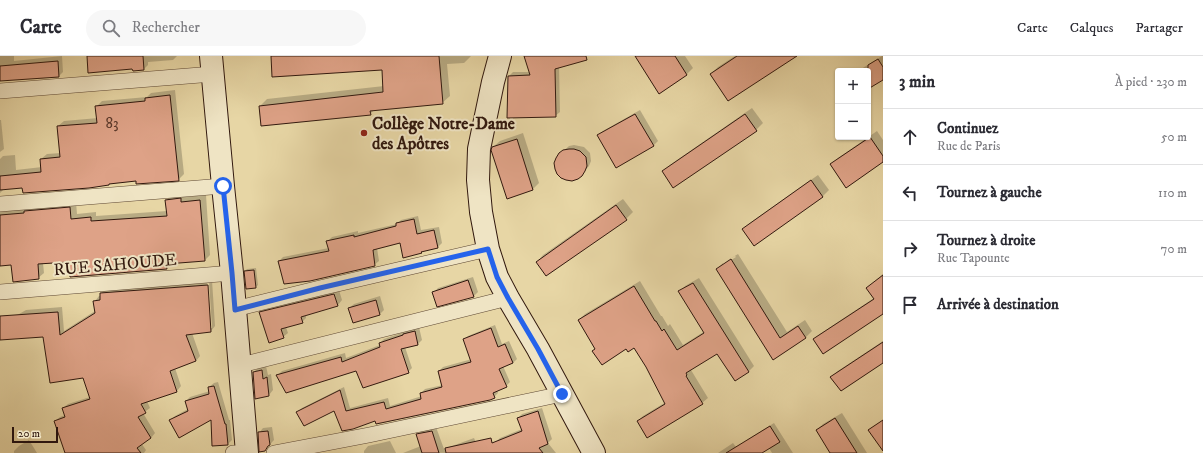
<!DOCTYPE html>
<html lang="fr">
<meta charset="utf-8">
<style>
:root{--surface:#fff;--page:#f7f7f7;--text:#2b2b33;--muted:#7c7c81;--line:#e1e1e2}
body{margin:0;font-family:"IM FELL DW Pica",serif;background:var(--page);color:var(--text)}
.controls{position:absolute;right:12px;top:12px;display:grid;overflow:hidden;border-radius:4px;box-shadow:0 1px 3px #0004}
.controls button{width:36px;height:36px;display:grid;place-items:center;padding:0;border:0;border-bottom:1px solid var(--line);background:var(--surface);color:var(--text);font:20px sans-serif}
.scale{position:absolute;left:12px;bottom:10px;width:46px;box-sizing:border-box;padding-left:4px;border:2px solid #31180e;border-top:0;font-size:11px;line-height:14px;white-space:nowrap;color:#31180e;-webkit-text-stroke:3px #efe4c4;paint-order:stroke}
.stop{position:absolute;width:12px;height:12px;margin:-9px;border:3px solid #2563eb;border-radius:50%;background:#fff}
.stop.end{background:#2563eb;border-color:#fff;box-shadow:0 1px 4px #0008}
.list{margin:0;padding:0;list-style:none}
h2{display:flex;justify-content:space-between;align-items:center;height:52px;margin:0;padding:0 16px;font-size:17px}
h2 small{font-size:13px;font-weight:400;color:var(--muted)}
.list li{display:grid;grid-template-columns:26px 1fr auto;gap:12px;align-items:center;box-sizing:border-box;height:56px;padding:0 16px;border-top:1px solid var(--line)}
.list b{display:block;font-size:15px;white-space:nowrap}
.list p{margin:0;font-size:13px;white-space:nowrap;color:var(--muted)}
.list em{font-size:13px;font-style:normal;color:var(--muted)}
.icon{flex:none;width:22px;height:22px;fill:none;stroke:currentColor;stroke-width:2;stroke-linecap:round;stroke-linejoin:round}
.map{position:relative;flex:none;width:883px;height:397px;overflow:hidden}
header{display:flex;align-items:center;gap:24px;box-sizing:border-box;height:56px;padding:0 20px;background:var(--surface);border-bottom:1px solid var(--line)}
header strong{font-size:19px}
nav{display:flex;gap:22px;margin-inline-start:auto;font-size:14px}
.search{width:280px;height:36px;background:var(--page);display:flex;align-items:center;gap:10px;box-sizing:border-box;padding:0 14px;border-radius:22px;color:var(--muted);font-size:15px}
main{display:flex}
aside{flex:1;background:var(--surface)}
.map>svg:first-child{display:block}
.shadow{fill:#0003;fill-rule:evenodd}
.building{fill:#dea287;stroke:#31180e}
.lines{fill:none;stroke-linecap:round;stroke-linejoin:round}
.street-casing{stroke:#5e4834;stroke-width:16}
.secondary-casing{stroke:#31180e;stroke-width:24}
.street{stroke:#efe4c4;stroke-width:15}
.secondary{stroke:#efe4c4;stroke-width:22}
.route{stroke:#2563eb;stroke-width:5}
.poi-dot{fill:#8f2418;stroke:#efe4c4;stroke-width:1.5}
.labels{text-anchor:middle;stroke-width:4;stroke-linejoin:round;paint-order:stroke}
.number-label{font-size:15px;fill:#5c3a2c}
.poi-label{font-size:17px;font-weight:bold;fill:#31180e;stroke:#efe4c4;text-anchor:start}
.street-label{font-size:17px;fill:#31180e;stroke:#efe4c4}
</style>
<header>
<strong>Carte</strong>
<div class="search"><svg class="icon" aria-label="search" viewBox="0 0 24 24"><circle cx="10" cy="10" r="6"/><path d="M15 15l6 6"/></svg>Rechercher</div>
<nav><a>Carte</a><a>Calques</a><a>Partager</a></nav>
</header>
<main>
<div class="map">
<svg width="883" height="397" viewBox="0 0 883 397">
<rect width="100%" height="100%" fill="#e7d6a5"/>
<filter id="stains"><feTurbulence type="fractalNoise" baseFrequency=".005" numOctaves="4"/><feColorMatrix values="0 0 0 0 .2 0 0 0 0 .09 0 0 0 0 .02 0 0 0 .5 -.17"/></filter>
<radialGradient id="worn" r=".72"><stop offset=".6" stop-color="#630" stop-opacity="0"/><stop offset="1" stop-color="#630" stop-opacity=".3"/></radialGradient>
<g class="shadow">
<path d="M0,0H14V5L62,0L63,16L59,20L0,24Z"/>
<path d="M88,0H177L173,4L148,6V9L144,13Z"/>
<path d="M272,0H471L464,7L447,8L450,40L442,47L375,53L370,58L260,50L267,43L384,30L382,13Z"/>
<path d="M525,0H580L559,10L560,56L555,60L509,20L513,16H530Z"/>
<path d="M636,0H685L693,12L687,18Z"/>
<path d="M735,0H792L711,18L718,11Z"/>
<path d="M882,0H883V23L868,32V15H858Z"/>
<path d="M175,34L184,118L178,124H137L23,131L5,132L0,137V103L3,100L15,99L16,114L42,111L41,103L47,98L61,97L58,70L64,65L98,62L97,50L102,45L147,41L151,37Z"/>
<path d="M752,52L763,67L756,74L663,115L670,109Z"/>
<path d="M640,54L658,85L653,90L598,79L603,75Z"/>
<path d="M0,64H1L4,93L0,96Z"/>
<path d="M877,75L883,84V105L831,109L838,102Z"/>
<path d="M523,77L539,127L533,133L508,142L493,91L500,85Z"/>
<path d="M574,89L584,91L590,97L591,105L589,110L581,119L560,98L569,90Z"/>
<path d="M818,119L829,134L823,140L754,189L743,173L750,167Z"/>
<path d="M186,138V141L206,139L210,199L205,204L172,207L166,212L70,205L43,207L44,217L38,222L12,208L0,209V150L76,146L77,158L96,156V160L167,155L166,144L172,139Z"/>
<path d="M623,143L633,156L626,163L537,206L543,199Z"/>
<path d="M418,160L421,174L439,171L442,187L438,191L423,194L421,196L401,186L377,192L379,205L374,209L279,205L283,201L329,192L328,185L332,181L358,175V177L397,168L401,164Z"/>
<path d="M738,198L787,276L805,264L812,275L806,281L774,303L717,213L723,207ZM735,200L736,201L723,209V207Z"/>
<path d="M256,212L258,229L256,231L245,215L247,213Z"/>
<path d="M883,218V257L814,283L820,278L874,242L867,232Z"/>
<path d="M473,221L478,236L474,240L434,236L438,232Z"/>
<path d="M699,222L754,310L748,316L718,296L691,314L708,342L702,347L638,365L643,360L666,346L647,311L634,290L596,293L579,264L585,258L640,225L661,260H662L668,270L670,268L683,289L705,275L680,236L685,230Z"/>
<path d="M212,224L215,270L211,275L192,277L200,300L196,305L175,312L181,330L177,335L147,345L150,352L143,357L155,377L151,382L141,387L146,394L144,397H66L55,365L60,361L65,359L63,352L68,348L90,341L83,321L44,279L0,283V269L26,254L62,251L64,275L95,255V245L99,240H101V237L105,233L207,225L210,272H212L209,225Z"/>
<path d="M339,234L342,244L338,249L306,259V262L302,266L286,271L288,277L283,281L260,257L264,252Z"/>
<path d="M380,240L384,254L380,258L353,266L349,252L354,248Z"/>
<path d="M495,269L502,288L509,285L517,303L513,307L503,310L510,326L506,330L497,334L498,337L494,341L376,363L335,353L298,356L302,352L344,331L350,352L388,342L390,350L422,340L421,337L425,333L443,329L439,315L443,311L472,303L464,284L468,280Z"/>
<path d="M419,271L422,284L418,288L405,291L412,312L408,316L357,314L278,319L282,315L345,297L346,302L380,289V287L384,283L407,275L409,274Z"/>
<path d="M883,285V306L832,321L838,315Z"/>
<path d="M266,310L268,319L271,318L273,334L269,339L256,341L254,316L258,312Z"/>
<path d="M218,326L229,364H230L232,384L228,388L211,362L171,364L175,360L188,353L186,345L190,341L210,335L209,331L214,327Z"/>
<path d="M542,352L552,383L548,387L556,397H504L496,386L500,382L522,373L518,362L522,358Z"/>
<path d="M842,357L867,397H831L817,374L823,368Z"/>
<path d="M774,367L793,397H772L769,392L760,397H718L733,387L736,391Z"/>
<path d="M272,371L274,384L265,394L259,377L263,372Z"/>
<path d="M436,371L444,393L474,382L480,397H403L421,390L417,379L422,374Z"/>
<path d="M29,384L37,397H14V395L19,390Z"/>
<path d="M390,385L396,397H364V395L368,390Z"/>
</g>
<g class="building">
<path d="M87,0H143L144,14L133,15L132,13L88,17Z"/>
<path d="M271,0H439L443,48L370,55L371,59L261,70L259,50L383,36L382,14L272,21Z"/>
<path d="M524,0H586L587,4L555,13L556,61L507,62L508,20L530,19Z"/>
<path d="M635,0H675L687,19L659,38Z"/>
<path d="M737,0H797L728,45L710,18Z"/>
<path d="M878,3L883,11V24L868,33V9Z"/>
<path d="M58,5L59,21L0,25V10Z"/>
<path d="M170,39L179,125L136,128V125L109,128V129L89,132L23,137L22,132L0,134V120L41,116L40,103L60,101L57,70L97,67L95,50L145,45V42Z"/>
<path d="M635,58L654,90L616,112L597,79Z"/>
<path d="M745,58L757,75L673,132L662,115Z"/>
<path d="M870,81L883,100V106L846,132L830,108Z"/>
<path d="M517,83L533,134L507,143L491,94L492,91Z"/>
<path d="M569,93H574L580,95L586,101L587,110L585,115L582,120L578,123L572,125L566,124L561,122L557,118L555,113L554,107L556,102L559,97L563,94Z"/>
<path d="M811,124L823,141L754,190L742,173Z"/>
<path d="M181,142V146L200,144L205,205L166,208L167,213L70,221L69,206L38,208L39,223L13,226L11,209L0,210V159L24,157V155L70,151L71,163L91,161V165L167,160L165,144Z"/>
<path d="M616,149L627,164L546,220L536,206Z"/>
<path d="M414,163L417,178L434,174L438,192L421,196L422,197L403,202L400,187L373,194L375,210L310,225L284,228L278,205L329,195L326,185L354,179V181L396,170V167Z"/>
<path d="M731,203L780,282L798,270L806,282L773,304L716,213Z"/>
<path d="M254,214L256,232L246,233L244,215Z"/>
<path d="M883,219V258L823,298L813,283L874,243L866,232Z"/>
<path d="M468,224L474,241L437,251L432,236Z"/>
<path d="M693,227L749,316L735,325L717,298L686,317L687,319L686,320L703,348L647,382L637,365L665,348L646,311L634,292L628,296L626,293L602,309L592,295L595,293L578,264L634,230L655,265H656L662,275L664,273L677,294L704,277L678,235Z"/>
<path d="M208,229L211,276L186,279L196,305L170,315L177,336L141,348L146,357L138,361L151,382L137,392L141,397H65L54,365L65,361L62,352L90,343L83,322L50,327L43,281L0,284V260L58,256L60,279L95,257L93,245L100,244V237Z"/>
<path d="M334,238L338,250L301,261L303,267L281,273L284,282L269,287L259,256Z"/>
<path d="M376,244L380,259L353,267L348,252Z"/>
<path d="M491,272L498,291L505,288L513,307L499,313L507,331L493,337L495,342L490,344L376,368L375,365L353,373L342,375L334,355L304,370L296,356L340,334L346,355L384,346L386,353L421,343L420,337L442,331L438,315L471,306L463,283Z"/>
<path d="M415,275L418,289L401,293L409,317L363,332L356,315L286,337L276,319L341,301L342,306L380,291L379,287L403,279V278Z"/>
<path d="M883,286V307L841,335L830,321Z"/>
<path d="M262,314L263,323L267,321L269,340L255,343L253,316Z"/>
<path d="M214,330L225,368H226L228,389L212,390L211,364L179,382L169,364L188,355L185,345L209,338L208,331Z"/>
<path d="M538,355L548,388L539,392L543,397H446L445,392L491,382L492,387L522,375L517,362Z"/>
<path d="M835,362L857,397H830L816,374Z"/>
<path d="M883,364V395L868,374Z"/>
<path d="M770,370L780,386L762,397H726Z"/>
<path d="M268,375L270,389L268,390L265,395L259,396L258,376Z"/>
<path d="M432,375L439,397H422L416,378Z"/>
</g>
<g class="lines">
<g class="street-casing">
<g id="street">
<path d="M0,35L213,18"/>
<path d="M0,148L223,130"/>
<path d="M0,236L232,217"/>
<path d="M235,253L320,232L488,193"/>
<path d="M241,309L508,242"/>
<path d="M233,397H247"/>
<path d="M274,397L369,379L562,338"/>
</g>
</g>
<g class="secondary-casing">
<g id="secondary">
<path d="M211,0L223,130L232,217L247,397"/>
<path d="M500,0L493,26L479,93L478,124L481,156L488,193L497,221L508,242L538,293L594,397"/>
</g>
</g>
<use href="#street" class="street"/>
<use href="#secondary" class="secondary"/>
</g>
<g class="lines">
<path class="route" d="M223,130L232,217L235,254L320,232L488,193L497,221L508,242L538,293L562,338"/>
</g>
<circle class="poi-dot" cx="364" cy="77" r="4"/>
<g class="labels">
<g class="number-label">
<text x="112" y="72">83</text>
</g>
<g class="poi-label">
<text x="372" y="73">Collège Notre-Dame<tspan x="372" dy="20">des Apôtres</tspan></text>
</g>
<g class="street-label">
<text transform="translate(115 208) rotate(-5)" y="6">RUE SAHOUDE</text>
</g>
</g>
<rect width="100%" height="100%" filter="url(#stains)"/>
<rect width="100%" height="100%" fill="url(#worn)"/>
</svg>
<div class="controls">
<button>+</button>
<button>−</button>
</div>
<div class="scale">20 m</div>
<div class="stop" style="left:223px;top:130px"></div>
<div class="stop end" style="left:562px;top:338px"></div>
</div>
<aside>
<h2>3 min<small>À pied · 230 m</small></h2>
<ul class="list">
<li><svg class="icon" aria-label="ahead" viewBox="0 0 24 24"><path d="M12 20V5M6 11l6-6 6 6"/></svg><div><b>Continuez</b><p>Rue de Paris</p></div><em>50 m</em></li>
<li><svg class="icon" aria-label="left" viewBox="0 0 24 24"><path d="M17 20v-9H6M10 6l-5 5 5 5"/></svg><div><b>Tournez à gauche</b></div><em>110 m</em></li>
<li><svg class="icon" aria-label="right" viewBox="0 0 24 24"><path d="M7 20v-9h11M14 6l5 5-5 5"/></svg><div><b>Tournez à droite</b><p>Rue Tapounte</p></div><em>70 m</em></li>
<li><svg class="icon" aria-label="arrive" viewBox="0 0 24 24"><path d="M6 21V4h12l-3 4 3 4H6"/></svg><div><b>Arrivée à destination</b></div></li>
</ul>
</aside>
</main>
